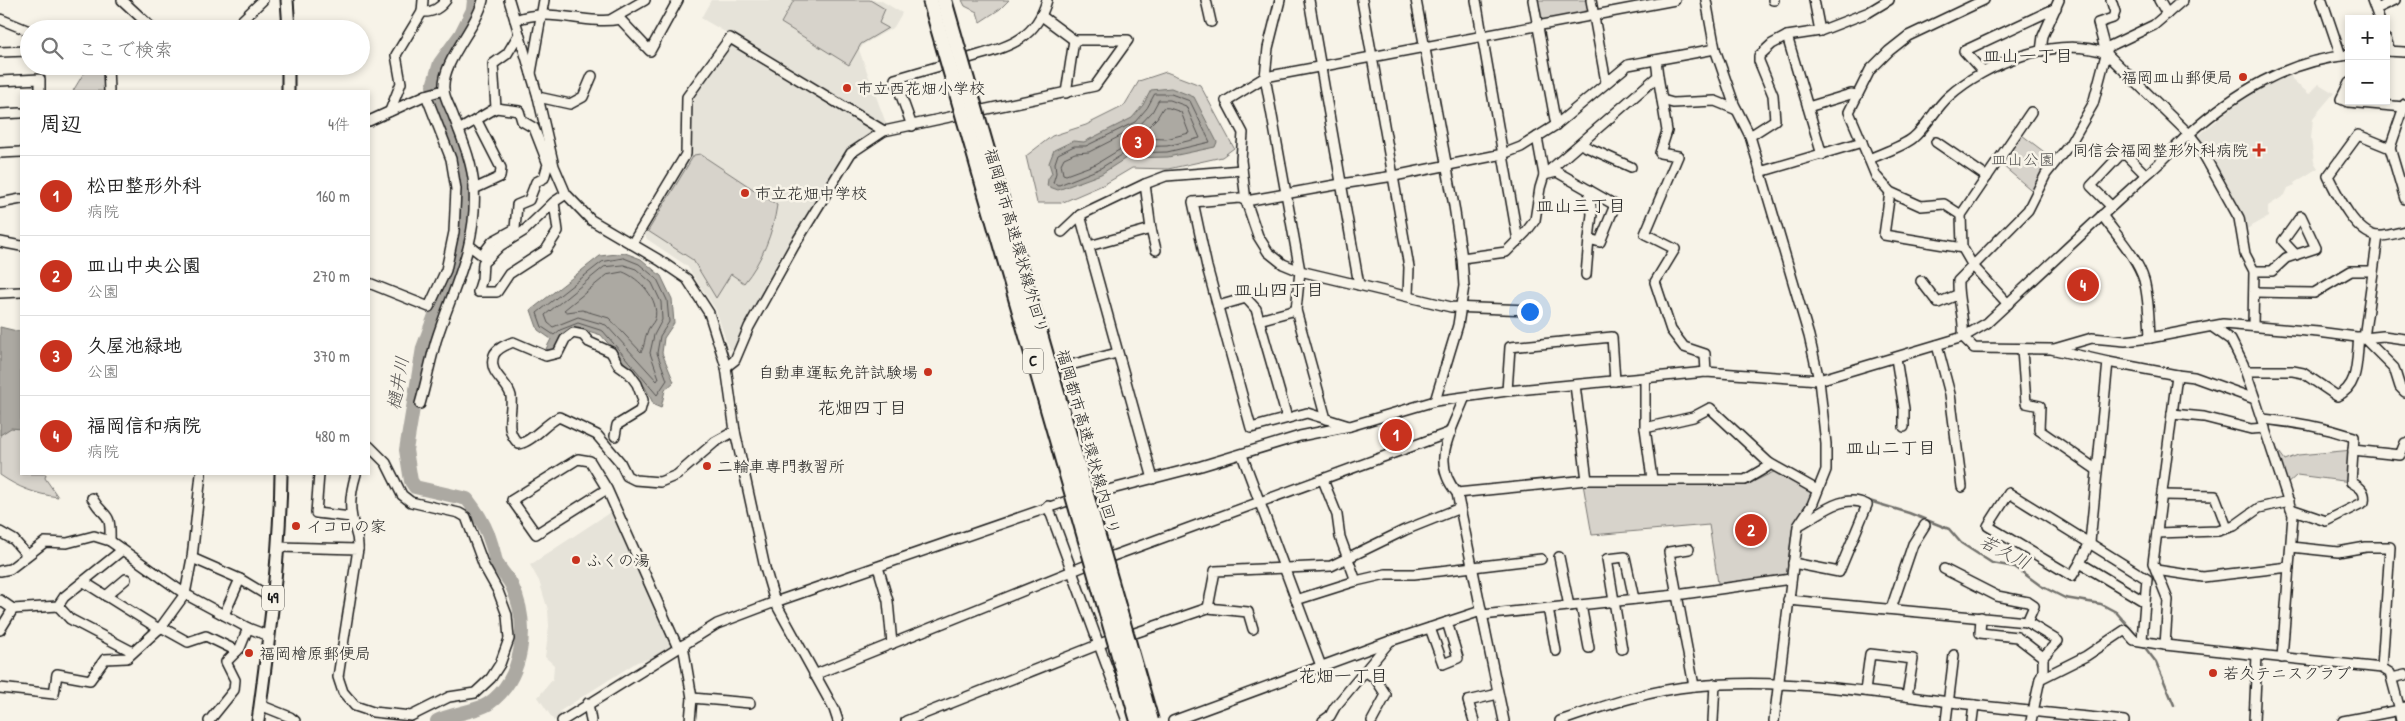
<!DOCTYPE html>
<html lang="ja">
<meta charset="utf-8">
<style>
:root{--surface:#fff;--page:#f6f6f6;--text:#222;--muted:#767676;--line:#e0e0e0;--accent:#c8321e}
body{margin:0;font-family:"Patrick Hand","Klee One",sans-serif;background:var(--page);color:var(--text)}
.controls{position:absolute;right:15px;top:15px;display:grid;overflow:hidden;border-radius:0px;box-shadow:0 2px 8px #0003}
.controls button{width:45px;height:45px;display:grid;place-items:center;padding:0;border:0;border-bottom:1px solid var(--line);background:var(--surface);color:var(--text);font:25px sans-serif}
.you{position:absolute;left:1529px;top:311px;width:18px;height:18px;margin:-12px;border:4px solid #fff;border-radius:50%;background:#1a73e8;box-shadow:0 0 0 8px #1a73e833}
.badge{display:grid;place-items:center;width:32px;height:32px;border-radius:50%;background:var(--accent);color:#fff;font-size:16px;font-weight:700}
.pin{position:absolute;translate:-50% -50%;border:2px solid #fff;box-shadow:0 1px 5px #0006}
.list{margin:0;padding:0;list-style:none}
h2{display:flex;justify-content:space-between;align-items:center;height:65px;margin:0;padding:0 20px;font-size:21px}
h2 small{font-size:16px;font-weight:400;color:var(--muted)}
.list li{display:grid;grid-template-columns:32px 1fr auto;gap:15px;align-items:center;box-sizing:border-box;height:80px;padding:0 20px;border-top:1px solid var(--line)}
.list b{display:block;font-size:19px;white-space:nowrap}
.list p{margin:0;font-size:16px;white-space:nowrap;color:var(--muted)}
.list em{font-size:16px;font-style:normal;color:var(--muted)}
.icon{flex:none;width:28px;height:28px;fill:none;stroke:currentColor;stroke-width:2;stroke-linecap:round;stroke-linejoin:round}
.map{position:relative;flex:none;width:2405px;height:721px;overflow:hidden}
.search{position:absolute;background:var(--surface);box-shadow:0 2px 8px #0003;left:20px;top:20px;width:350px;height:55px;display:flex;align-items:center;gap:12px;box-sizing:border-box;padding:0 18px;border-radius:28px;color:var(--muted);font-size:19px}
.panel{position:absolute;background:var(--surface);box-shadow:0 2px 8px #0003;left:20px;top:90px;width:350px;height:385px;border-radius:0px}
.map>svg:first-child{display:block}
.built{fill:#e6e3d9}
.green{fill:#d7d3cb;stroke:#7a7874}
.water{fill:#aca9a2;stroke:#72716c}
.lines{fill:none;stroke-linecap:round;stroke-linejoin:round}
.shore{stroke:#565452;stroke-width:1}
.stream{stroke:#72716c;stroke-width:2.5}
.river{stroke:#aca9a2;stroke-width:14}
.minor-casing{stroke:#1c1c1c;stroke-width:12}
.major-casing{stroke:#1c1c1c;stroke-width:15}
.minor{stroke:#f7f3e8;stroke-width:9}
.major{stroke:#f7f3e8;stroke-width:11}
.highway-bridge-casing{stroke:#1c1c1c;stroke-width:18;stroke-linecap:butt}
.highway-bridge{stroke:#f7f3e8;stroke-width:14}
.poi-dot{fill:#c8321e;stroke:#f7f3e8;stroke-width:2}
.labels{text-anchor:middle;stroke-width:5;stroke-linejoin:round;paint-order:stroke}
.shield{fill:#f7f3e8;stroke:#5e5c59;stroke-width:1}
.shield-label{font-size:15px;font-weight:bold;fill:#1c1c1c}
.poi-label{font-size:16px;fill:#1c1c1c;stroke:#f7f3e8;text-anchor:start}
.park-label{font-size:16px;fill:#545351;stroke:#f7f3e8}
.street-label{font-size:16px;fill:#1c1c1c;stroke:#f7f3e8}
.neighbourhood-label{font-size:18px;fill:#1c1c1c;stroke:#f7f3e8}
.water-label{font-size:18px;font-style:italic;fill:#565452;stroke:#f7f3e8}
</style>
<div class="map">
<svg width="2405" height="721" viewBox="0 0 2405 721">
<rect width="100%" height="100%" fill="#f7f3e8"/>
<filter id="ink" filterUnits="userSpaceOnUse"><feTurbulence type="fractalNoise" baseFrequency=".02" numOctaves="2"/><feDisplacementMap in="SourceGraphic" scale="10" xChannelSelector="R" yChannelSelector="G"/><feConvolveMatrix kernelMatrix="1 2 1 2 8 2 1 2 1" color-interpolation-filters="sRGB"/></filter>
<g filter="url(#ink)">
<g class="built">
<path d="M711,0H880L902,13L894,27L864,44L859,50L887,126L701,18Z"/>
<path d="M730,44L876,129L874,133L847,153L772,274L733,349L729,350L716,310L687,266L647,239L644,233L692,153L690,98Z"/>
<path d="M2290,72L2292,79L2309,94L2319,84L2334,93L2313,118L2311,139L2314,162L2318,168L2294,183L2295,185L2288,188L2285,195L2268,206V217L2245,230L2235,202L2197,137L2244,98L2267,83Z"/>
<path d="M612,511L674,646L658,657L637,662L560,711L562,715L554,721L538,697L553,679L554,665L545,657L549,626L548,610L539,581L530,565Z"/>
</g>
<g class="green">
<path d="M794,0H870L885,9L879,23L888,28L861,44L849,65L781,23Z"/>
<path d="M962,0H1009L1000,9L980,22L977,12L965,6Z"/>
<path d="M1533,0H1591L1594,15L1538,26Z"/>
<path d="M85,66H103L104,91H73L85,71Z"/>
<path d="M1166,72L1200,85L1234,148L1222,157L1168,169L1132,168L1105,184L1061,203H1037L1026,156L1052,136L1086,125L1124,106L1139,81Z"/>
<path d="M2018,132L2056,161L2036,194L1997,161Z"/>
<path d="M700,154L777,205C773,233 762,261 744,283L731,274L716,298L693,260L648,231L694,155Z"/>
<path d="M21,425V474H46L45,478L58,497C35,494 19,488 0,475V429Z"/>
<path d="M2271,441L2285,460L2298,455L2353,450L2351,482L2297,475L2284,487Z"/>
<path d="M1776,471L1810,488L1813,493L1793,525L1786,578L1718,583L1709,525L1592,535L1583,484L1651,482L1746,485Z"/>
</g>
<g class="water">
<path d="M1171,88L1194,97L1217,142L1215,147L1168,157L1126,158L1101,174L1058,190L1047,186L1048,179L1052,173L1049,163L1054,150L1073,141L1084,142L1132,118L1143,105L1151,90Z"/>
<path d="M625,253L641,259L661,276L672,299L674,323L664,338L662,353L674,382L665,390L661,408L654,405L645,387L601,335L579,328L563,334L552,352L546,349L551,339L538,330L531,310L600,256Z"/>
<path d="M0,327L21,332V429L11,428L0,435Z"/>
</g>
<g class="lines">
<g class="shore">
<path d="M1155,94H1171L1190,101L1210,142L1167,152L1125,153L1099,169L1059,185L1053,183L1056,173L1055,163L1058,154L1074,146H1086L1135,122L1147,108Z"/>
<path d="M1159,100H1170L1186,106L1200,138L1167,146L1124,147L1096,164L1066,175L1063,174L1061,164L1064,158L1075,153L1089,152L1138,127L1152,112Z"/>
<path d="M1169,108L1181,112L1189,133L1166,139L1140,138V135L1157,118L1163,108Z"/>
<path d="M624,258L639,264L657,279L667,300L669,322L660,336L657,353L667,380L657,395L603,331L578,323L560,330L554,335L542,327L537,313L602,262Z"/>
<path d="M624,265L636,269L652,283L661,302L662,320L654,335L650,353L659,378L657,381L606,325L578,317L553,327L548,323L545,315L604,267Z"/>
<path d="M623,272C639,278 660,299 655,319C653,324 648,327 647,333C644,339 645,346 641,352L609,318L582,310L567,312L564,310L607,275Z"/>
</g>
<g class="stream">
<path d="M1856,497L1909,513L1949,529L1961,543L1992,563L2015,567L2041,586L2065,598L2101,604L2116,612L2137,636"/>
<path d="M1837,500L1848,497"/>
<path d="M2143,645L2156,662L2174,705"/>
</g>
<path class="river" d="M437,721C451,714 477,711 488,704C524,679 530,624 512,586C508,577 499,570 496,561C494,556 494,551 492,546C487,528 478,513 467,499L415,487L411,481L406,450L423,348L460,247L464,193L455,140L433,86L440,63L461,34L473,10L474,0"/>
<g class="minor-casing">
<g id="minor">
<path d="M122,0L153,29"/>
<path d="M509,0L538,97L554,166L566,194L591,220L659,260L687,279L709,313L726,367L735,431L765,568L775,602L834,709L838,721"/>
<path d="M1206,0L1211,22"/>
<path d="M1280,0L1268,48L1265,77L1300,271L1451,307L1529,310"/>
<path d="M1309,0L1359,285"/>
<path d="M1362,0L1409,267L1408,296"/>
<path d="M1416,0L1454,206L1462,258L1464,286L1458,325L1435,401"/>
<path d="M1476,0L1518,241"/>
<path d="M1533,0L1556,125"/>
<path d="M1591,0L1606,82"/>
<path d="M1706,0L1715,49L1734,104L1750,136L1809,336L1819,380L1826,444V470L1812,505L1798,526L1774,721"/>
<path d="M1773,0H1774"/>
<path d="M1814,0L1820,31"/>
<path d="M2159,0L2167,14"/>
<path d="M2322,0L2341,56"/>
<path d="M2372,0L2379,19"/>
<path d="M2376,9L2395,0"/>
<path d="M422,12C433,13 440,8 446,0"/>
<path d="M0,19L29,31"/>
<path d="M612,19L645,0"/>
<path d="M515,20C552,6 584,26 620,19L650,51L678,0"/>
<path d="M233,29L263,0"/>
<path d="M1787,36L1822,155"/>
<path d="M2386,39L2390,51"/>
<path d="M2041,51L2043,36L2059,0"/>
<path d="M2386,51L2405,52"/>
<path d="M0,52L29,51"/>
<path d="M2106,53L2098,23L2113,18L2115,12L2111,0"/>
<path d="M966,59C1004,47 1035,43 1047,0"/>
<path d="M108,66L109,91"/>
<path d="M1983,72L1964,51L2056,8"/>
<path d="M531,73L544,0"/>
<path d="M1658,76L1667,131L1660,153L1678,156L1645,234L1675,249L1655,282L1671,330L1684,347L1705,354L1706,372"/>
<path d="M0,81L40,79V91"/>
<path d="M2349,83L2341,99L2348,102L2404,107"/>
<path d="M1066,93L1074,40"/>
<path d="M538,97L570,104L583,97L592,76"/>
<path d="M1662,100L1673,103L1715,101L1737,110"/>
<path d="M2405,104L2390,148L2358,135L2328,176C2337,194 2355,233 2377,236C2385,237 2397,233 2405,231"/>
<path d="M1808,107L1851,94L1856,95"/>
<path d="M390,111L401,83L396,55L422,12L423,0"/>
<path d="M0,114L21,113"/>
<path d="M369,121L426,95L444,90"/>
<path d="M912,126L895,79L950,63"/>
<path d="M459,130L496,108L493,64L507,54L519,34"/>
<path d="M1750,136L1775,120L1773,95L1759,61V56L1772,44L1787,36L1820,31L1869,12L1889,0"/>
<path d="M1537,137L1544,175L1557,172L1615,205L1600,242L1589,239L1586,275"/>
<path d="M1936,142L1987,177"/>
<path d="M1580,144L1631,167"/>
<path d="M2390,148L2405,199"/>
<path d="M0,153L21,152"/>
<path d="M1869,159L1849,112L1870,70L1889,51L1908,36L1984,0"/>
<path d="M1760,172L1862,142"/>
<path d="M1145,184L1166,176L1242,170"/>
<path d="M474,189L500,177L501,168L477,121"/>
<path d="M1890,192L1884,235L1963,248"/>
<path d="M554,202L524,231L500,246L483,263L482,279L478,292H497L509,274L546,250L558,231L554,202L566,194"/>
<path d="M0,203L21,199"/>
<path d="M2111,206L2091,186L2123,152L2146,175"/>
<path d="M1080,215L1145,184L1151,229"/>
<path d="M1961,215L1944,204L1921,206L1890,192L1876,176L1869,159C1882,153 1902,147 1913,138C1927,126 1935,109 1948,97C1985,63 2057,35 2106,53L2189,134L2200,148L2239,218L2245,254L2254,271L2253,326"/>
<path d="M2102,215C2116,235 2137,257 2144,280C2149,299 2149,319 2150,338"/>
<path d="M1062,232L1080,215L1153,479"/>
<path d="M2378,236L2364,338L2394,368L2400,387L2405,392"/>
<path d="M1589,239L1592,214L1589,190"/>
<path d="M0,242L21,246"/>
<path d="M632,244L686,154L687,97L730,38L884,131"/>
<path d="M470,246L487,259"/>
<path d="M1089,246L1151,229L1156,250"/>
<path d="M486,250L493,241L515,229L517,205L529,200L536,182L544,178L548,164L534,128L522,121L519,111L496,108"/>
<path d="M1462,258L1506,252L1526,232L1535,220L1540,188L1544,175L1658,76L1656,60"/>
<path d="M2254,271H2272L2286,258L2316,248L2301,216L2283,241L2296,255"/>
<path d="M1921,281L1938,303L1957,295"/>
<path d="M369,283L429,307L446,270L454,232L456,189L451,159L426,95"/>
<path d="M2254,292L2314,293L2351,271H2373"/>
<path d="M0,293L21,292"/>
<path d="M2008,304L1973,266L1962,247L1961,215L2031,112"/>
<path d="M1218,306L1246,298L1256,309L1287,418"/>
<path d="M1296,310L1300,271L1283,264L1268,252L1258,236L1246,201L1241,160L1243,133L1226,101L1265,77L1675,0"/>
<path d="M1259,320L1296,310L1326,419"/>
<path d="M2211,326L2231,340L2243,364L2255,399"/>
<path d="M1937,345L1950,394L1962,487"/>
<path d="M2054,349L2092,338L2125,341L2150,338L2223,324L2318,332L2364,338L2383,336L2405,339"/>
<path d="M2022,350L2026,403L2040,406L2039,430L2097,470"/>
<path d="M1896,358L1904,409V427"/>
<path d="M726,367L735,360L749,327L794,246L851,153L884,131L1095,86L1128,40H1074L1043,17"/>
<path d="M1055,369L1117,353"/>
<path d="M2246,371H2293L2303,373L2337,396C2360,386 2356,359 2359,337"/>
<path d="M2177,375L2194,377L2255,399L2293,515L2282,658"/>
<path d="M1645,378V428L1652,479"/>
<path d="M1575,385L1587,480"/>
<path d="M1507,391L1510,347L1612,337L1615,381"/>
<path d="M1464,399C1451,432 1430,462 1457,493L1504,721"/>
<path d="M420,404C426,383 430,362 436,341C453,288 478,245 474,187C472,161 462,139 453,115C450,107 444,97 444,90C441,61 477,28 483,0"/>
<path d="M2172,414L2204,417L2251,429L2265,428"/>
<path d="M2263,419C2297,423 2321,426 2354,437L2351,482C2360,487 2366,491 2364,502L2326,521L2291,509"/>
<path d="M1349,426L1307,413L1251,428L1207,267L1193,202L1240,198L1246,201L1341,184L1394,176L1503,154L1521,147L1556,125L1628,65L1715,49"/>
<path d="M1645,428L1693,417L1710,408L1769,463"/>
<path d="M615,436L617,425L640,411L643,400L637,384L629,373L619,366L611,352L589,342L583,335L573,333L565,339L558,353L546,356L513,342C506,345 497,348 494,355C487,374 508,381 511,396C513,414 503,430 519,444C533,441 545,424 559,417L597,435L620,462L627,476L635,480L660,482L677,475L715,442L735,431"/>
<path d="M2353,450L2400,455L2405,443"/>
<path d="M1242,455L1321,666"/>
<path d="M319,474L316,513L351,517"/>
<path d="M356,474C352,487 349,504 352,518C354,531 359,534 358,549"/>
<path d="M1323,480L1337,515L1340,537L1356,581"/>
<path d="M607,489L536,534L512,500L578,459L590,461L607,489L678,648"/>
<path d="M1457,493L1587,480H1745L1767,467L1769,463L1817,490"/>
<path d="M2162,495L2215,496L2227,528"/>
<path d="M92,498C106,521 111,509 110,541"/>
<path d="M1048,506L1127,721"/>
<path d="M0,532L14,540L26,554"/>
<path d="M2157,533L2218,531L2234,526L2259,508L2289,501"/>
<path d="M278,547L358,549L338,677L343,692L355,706L373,712L411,716L449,697L475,693L491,678L500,664L509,639L507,615L498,591L484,566L466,517L459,513L411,502L402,495L386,463L369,446"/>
<path d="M2291,547L2338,552L2366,547H2390L2382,668"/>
<path d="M1689,549L1669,552L1694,686"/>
<path d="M1110,557L1451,432"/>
<path d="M1559,557L1569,606"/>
<path d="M192,558L240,579L273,599"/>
<path d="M1793,563L1839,572L1867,505C1844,492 1820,514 1801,524"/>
<path d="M2080,563L2072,576L1988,526L2009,493L2147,579L2145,602"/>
<path d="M878,567L888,601L892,644"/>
<path d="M1944,569L1997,596L2028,602L2034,606L2027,622"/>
<path d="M2156,570L2203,577L2289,567"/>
<path d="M0,571L10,569L45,542L67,543L94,536L110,541L185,594L248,628"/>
<path d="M84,582L159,629"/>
<path d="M106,596L126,579"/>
<path d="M0,600L13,609L58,606L64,597L121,551"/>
<path d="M1296,600L1356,581L1386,574H1414L1541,559"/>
<path d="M1788,600L2027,622L2058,641L2043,657"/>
<path d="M1581,605L1589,648"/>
<path d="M58,606L70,619L133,652"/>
<path d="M1208,608L1215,571L1331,566L1405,530L1460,508"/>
<path d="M1548,608L1556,651"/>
<path d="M1891,609L1913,544L1925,525"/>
<path d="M224,615L240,579"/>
<path d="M1482,615L1676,595L1791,579"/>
<path d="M1981,617L1980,633L2017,637L2043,657V671L2040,679"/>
<path d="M161,627L188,642L206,636L237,651"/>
<path d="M1430,628L1443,664L1458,658L1447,622"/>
<path d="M0,630L13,609"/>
<path d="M1132,634L1208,608L1248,612L1253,629"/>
<path d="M2142,640L2145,602L2080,563L2090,542L2108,362L2051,349L1974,348L1963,337C1965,317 1957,301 1958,281L2028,210L2046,174L2070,144L2093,104L2108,47L2154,25L2183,0"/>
<path d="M683,645L692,698L690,721"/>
<path d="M2165,645L2382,668L2390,673L2400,710L2343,721"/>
<path d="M1622,649L1607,559L1625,557L1634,599"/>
<path d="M1365,671L1375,678L1386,695L1372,721"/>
<path d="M814,675L1092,563"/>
<path d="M2392,678L2405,675"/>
<path d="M0,688L54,694L57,674L90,680L105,659L127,658L161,627L185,594L192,558L201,474"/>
<path d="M1865,691L1870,654L1913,659L1907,696"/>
<path d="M692,698L750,703"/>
<path d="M588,703L591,721"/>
<path d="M260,705L290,717L295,721"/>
<path d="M209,721L234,690L235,680L226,662L240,648L248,628L269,636"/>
<path d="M562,721L717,624L775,602L1073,499L1201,466L1300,436L1350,426L1435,401L1507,391L1706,372L1819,380L1963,337L1987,323C2040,274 2092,224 2145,176C2161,163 2174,148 2189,134C2235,93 2286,61 2349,55"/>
<path d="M906,721L1115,638"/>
<path d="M1173,721L1390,641"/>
<path d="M1323,721L1330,716L1335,707L1390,641L1481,611"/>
<path d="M1474,721L1468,701L1498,694"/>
<path d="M1560,721C1604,706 1649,690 1695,686C1788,677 1882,694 1974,705C2024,711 2074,715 2124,721"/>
<path d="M1713,721L1715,684"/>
<path d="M1946,721L1954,655"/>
<path d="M1972,721L1974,705"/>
<path d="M2031,721L2040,679L2086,656L2125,630L2134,640L2165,645L2168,600L2153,563L2177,375L2108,362"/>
<path d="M2254,721L2257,655"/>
</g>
</g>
<g class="major-casing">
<g id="major">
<path d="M287,0L289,29"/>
<path d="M288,91V66"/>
<path d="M258,721C269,639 280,557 281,474"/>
<path d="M2402,721L2400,710L2405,708"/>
</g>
</g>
<use href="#minor" class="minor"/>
<use href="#major" class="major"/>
<g class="highway-bridge-casing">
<g id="highway-bridge">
<path d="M930,0L1138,721"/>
<path d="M944,0L1151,721"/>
</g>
</g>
<use href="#highway-bridge" class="highway-bridge"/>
</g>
</g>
<g class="poi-dot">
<circle cx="2243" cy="77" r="5"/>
<circle cx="847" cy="88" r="5"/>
<path d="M2256.5 142.5h5v5h5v5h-5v5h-5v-5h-5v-5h5z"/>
<circle cx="745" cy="193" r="5"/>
<circle cx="928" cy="372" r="5"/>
<circle cx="707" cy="466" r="5"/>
<circle cx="296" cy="526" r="5"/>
<circle cx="576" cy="560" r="5"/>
<circle cx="249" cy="653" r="5"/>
<circle cx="2213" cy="673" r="5"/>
</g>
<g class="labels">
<g class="shield">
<rect x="1023" y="348.5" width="20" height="25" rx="4"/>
<rect x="262" y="585.5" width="22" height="25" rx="4"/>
</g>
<g class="shield-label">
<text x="1033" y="366">C</text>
<text x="273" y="603">49</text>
</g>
<g class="poi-label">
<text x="2233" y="83" text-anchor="end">福岡皿山郵便局</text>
<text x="857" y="94">市立西花畑小学校</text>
<text x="2248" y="156" text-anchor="end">同信会福岡整形外科病院</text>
<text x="755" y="199">市立花畑中学校</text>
<text x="918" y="378" text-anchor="end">自動車運転免許試験場</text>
<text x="717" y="472">二輪車専門教習所</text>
<text x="306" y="532">イコロの家</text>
<text x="586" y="566">ふくの湯</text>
<text x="259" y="659">福岡檜原郵便局</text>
<text x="2223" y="679">若久テニスクラブ</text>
</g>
<g class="park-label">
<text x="2023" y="165">皿山公園</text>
</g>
<g class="street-label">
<text transform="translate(1017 241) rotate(74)" y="6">福岡都市高速環状線外回り</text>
<text transform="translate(1089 442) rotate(74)" y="6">福岡都市高速環状線内回り</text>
</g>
<g class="neighbourhood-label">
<text x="2028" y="62">皿山一丁目</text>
<text x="1581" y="212">皿山三丁目</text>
<text x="1279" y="296">皿山四丁目</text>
<text x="862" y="414">花畑四丁目</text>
<text x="1891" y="454">皿山二丁目</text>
<text x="1343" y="682">花畑一丁目</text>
</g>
<g class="water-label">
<text transform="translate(398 383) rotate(-80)" y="6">樋井川</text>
<text transform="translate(2005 552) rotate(27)" y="6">若久川</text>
</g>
</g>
</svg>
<div class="controls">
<button>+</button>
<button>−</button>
</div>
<div class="you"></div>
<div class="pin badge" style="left:1396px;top:435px">1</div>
<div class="pin badge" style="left:1751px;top:530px">2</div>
<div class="pin badge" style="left:1138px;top:142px">3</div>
<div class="pin badge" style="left:2083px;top:285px">4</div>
<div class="search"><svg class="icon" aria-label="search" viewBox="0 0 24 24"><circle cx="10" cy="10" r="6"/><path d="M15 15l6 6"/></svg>ここで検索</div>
<section class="panel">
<h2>周辺<small>4件</small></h2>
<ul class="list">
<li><span class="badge">1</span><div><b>松田整形外科</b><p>病院</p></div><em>160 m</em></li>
<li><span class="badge">2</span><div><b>皿山中央公園</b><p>公園</p></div><em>270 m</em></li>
<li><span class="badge">3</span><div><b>久屋池緑地</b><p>公園</p></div><em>370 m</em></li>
<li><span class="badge">4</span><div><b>福岡信和病院</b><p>病院</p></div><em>480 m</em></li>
</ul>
</section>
</div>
